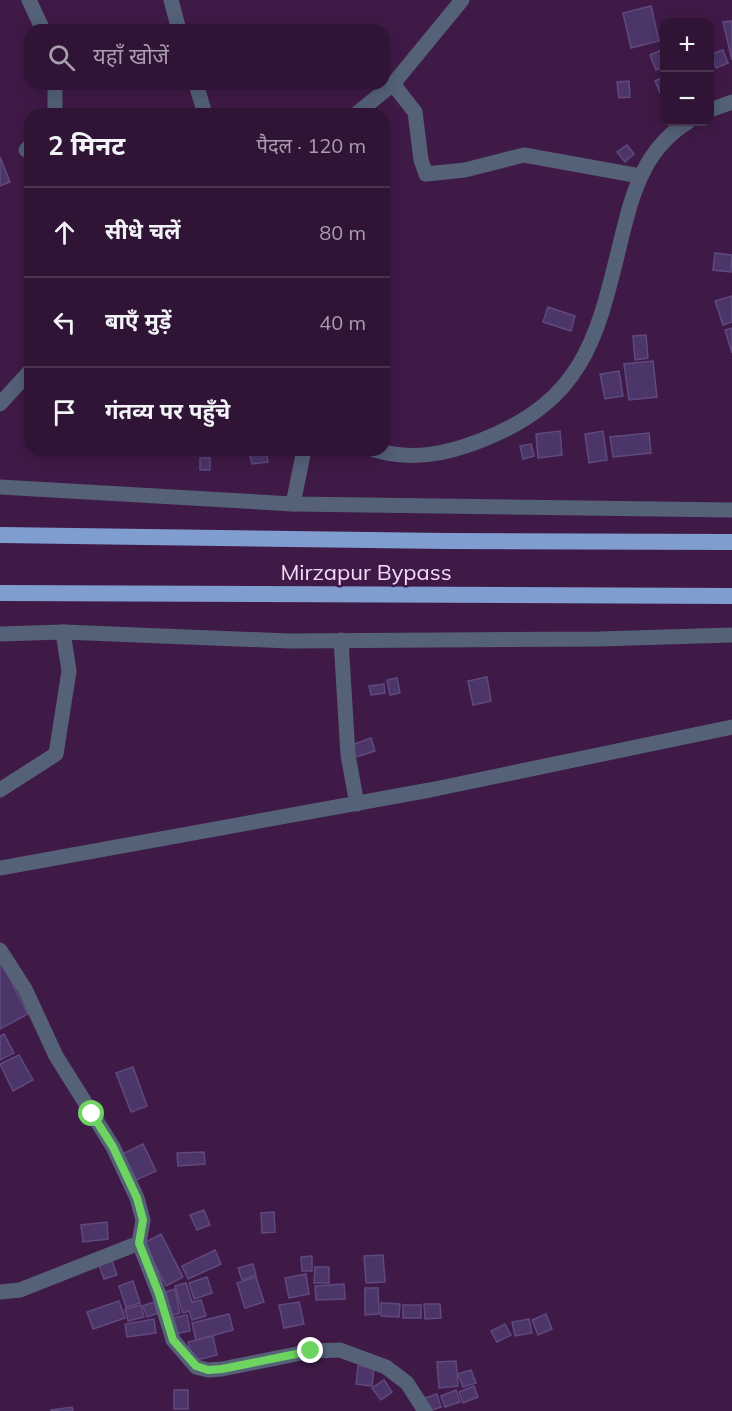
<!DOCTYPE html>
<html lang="hi">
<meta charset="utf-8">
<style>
:root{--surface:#301435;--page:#3c2141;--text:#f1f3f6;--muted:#a89ead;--line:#4b3350}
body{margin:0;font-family:Mulish,"Noto Sans Devanagari",sans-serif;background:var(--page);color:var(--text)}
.controls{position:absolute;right:18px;top:18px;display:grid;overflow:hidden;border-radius:12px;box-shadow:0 3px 15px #0003}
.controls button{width:54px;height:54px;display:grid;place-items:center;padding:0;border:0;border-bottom:2px solid var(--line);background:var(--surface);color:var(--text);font:30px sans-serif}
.stop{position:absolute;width:18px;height:18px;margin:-14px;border:4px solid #6dd361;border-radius:50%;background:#fff}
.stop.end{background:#6dd361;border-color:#fff;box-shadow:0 2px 6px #0008}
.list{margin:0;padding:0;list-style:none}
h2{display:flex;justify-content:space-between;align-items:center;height:78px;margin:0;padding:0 24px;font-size:26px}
h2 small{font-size:20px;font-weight:400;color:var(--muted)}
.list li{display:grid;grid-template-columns:39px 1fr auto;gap:18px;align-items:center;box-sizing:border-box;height:90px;padding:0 24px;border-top:2px solid var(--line)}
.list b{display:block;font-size:22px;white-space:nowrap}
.list em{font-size:20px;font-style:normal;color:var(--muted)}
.icon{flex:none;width:33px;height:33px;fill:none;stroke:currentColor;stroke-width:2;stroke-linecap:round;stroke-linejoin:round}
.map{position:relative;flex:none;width:732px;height:1411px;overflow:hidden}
.search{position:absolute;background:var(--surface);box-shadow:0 3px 15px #0003;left:24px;top:24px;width:366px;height:66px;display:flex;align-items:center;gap:15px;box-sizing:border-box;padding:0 21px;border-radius:18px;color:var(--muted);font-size:22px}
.panel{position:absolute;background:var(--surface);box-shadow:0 3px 15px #0003;left:24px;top:108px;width:366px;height:348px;border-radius:18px}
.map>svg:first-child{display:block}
.building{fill:#4b3569;stroke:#5f497f;stroke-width:1.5}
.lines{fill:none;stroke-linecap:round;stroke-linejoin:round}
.minor{stroke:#546177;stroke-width:15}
.trunk{stroke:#809dd0;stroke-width:16}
.route{stroke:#6dd361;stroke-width:8}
.labels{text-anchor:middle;stroke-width:5;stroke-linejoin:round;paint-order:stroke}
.street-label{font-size:22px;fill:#f2dbf6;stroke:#401a47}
</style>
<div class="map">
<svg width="732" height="1411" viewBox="0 0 732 1411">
<rect width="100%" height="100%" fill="#401a47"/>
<g class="building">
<path d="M651,6L659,41L631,48L623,13Z"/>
<path d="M732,21V60L723,22Z"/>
<path d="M664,49V67L656,70L650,55Z"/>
<path d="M723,50L728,63L716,68L711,54Z"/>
<path d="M664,77V94L661,95L655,81Z"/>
<path d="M629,81L630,97L619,98L617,82Z"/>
<path d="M627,145L634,154L625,162L617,152Z"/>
<path d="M0,157L10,182L0,186Z"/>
<path d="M715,253L732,255L731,272L713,270Z"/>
<path d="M732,296V322L723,325L715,301Z"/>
<path d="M548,307L575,316L571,331L543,322Z"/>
<path d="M732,328V353L725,330Z"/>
<path d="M646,335L648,358L635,360L633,336Z"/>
<path d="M653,361L657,397L629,400L624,364Z"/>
<path d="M619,371L623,396L605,399L600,374Z"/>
<path d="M560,431L562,455L538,458L536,434Z"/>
<path d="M603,431L607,460L589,463L585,434Z"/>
<path d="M649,433L651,453L613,457L610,437Z"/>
<path d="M531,444L534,456L523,459L520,446Z"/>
<path d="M266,450L268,462L252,464L249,451Z"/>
<rect x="200" y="458" width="10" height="12"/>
<path d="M487,677L491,701L473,705L468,681Z"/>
<path d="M397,678L400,693L390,695L387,680Z"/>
<path d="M384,684L385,693L371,695L369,686Z"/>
<path d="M371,738L375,751L356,757L352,745Z"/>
<path d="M0,960L28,1014L0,1029Z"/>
<path d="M4,1034L14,1053L0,1060V1036Z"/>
<path d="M19,1055L33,1080L13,1091L0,1064Z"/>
<path d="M133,1067L147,1106L131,1112L116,1073Z"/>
<path d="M143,1144L156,1171L134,1181L122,1154Z"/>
<path d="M204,1152L205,1164L178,1166L177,1153Z"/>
<path d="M204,1210L210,1225L197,1230L190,1215Z"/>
<path d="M274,1212L275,1232L262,1233L261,1213Z"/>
<path d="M107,1222L108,1239L83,1242L81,1225Z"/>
<path d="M161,1234L183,1277L166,1286L144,1243Z"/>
<path d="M215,1250L221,1264L188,1279L182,1266Z"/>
<path d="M383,1255L385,1282L366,1283L364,1256Z"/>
<path d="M312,1256V1271H302L301,1257Z"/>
<path d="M112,1261L117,1275L104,1279L99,1265Z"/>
<path d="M253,1264L256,1275L242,1280L238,1268Z"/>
<path d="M315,1267H329V1283H314Z"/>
<path d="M306,1274L309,1294L289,1298L285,1278Z"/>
<path d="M207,1277L212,1293L194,1299L189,1283Z"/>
<path d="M256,1277L264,1302L245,1308L237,1283Z"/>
<path d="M133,1281L140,1303L126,1307L119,1286Z"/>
<path d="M186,1283L192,1302L201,1300L206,1316L192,1320L189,1311L183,1313L175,1286Z"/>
<path d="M344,1284L345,1299L316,1300L315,1286Z"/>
<path d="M365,1288H378L379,1314L365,1315Z"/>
<path d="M175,1289L180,1313L170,1316L165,1292Z"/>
<path d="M119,1301L125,1318L93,1329L87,1312Z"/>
<path d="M154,1302L158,1313L147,1317L143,1306Z"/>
<path d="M299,1302L304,1324L284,1328L279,1305Z"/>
<path d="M381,1303L400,1304L399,1317L381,1316Z"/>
<path d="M424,1304H440L441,1318L425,1319Z"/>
<path d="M141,1305L144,1317L128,1321L125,1309Z"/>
<rect x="403" y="1305" width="18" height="13"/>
<path d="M229,1314L233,1330L196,1340L192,1323Z"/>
<path d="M546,1314L552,1329L538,1335L532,1320Z"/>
<path d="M187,1315L190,1331L175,1334L172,1318Z"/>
<path d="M154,1319L156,1333L127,1337L125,1324Z"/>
<path d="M529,1319L532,1333L515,1336L512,1322Z"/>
<path d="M505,1324L511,1335L497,1342L491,1331Z"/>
<path d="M213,1336L217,1355L193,1361L188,1342Z"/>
<path d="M456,1361L458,1386L439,1388L437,1362Z"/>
<path d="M358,1366L374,1368L372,1386L356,1384Z"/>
<path d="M471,1370L476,1383L463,1387L458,1374Z"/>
<path d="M384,1380L392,1392L381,1400L372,1388Z"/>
<path d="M474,1386L478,1397L463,1403L459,1392Z"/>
<rect x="174" y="1390" width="14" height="19"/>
<path d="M456,1390L460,1402L445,1407L441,1396Z"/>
<path d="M437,1394L441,1407L429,1411L425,1398Z"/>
<path d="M72,1407L73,1411H52L51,1410Z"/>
</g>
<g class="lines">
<g class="minor">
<path d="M29,0L43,30"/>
<path d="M171,0L179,30"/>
<path d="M55,84V114"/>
<path d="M196,84L205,114"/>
<path d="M393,84L415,112L421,160L426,174L465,170L524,155L640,176"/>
<path d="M710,110L732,102"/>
<path d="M356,114L393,84L462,0"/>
<path d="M26,150L30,146"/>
<path d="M0,404L30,371"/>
<path d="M375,450C412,461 447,454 482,440C592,397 599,326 625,224C635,183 650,145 688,122"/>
<path d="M0,487L293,504L732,510"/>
<path d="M293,504L304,450"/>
<path d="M0,634L63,632L289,641L599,639L732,635"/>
<path d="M341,640L348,755L357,804"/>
<path d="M0,790L56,754L69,671L63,632"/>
<path d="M0,868L430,790L732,727"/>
<path d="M0,950L25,989L56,1056L113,1147L137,1198L143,1220L139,1243L159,1294L173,1340L196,1367L208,1370L222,1369L311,1351L340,1350L386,1367L407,1383L425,1411"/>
<path d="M0,1292L20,1290L139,1243"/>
</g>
<g class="trunk">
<path d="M0,535L446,541L732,542"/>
<path d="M0,593L732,596"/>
</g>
</g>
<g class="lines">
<path class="route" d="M92,1114L113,1147L137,1198L143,1220L139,1243L159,1294L173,1340L196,1366L208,1370L222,1369L311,1351"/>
</g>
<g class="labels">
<g class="street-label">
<text x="366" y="580">Mirzapur Bypass</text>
</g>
</g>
</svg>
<div class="controls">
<button>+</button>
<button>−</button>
</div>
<div class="stop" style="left:92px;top:1114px"></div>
<div class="stop end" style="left:311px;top:1351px"></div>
<div class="search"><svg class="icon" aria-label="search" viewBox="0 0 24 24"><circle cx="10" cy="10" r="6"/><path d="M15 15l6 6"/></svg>यहाँ खोजें</div>
<section class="panel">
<h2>2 मिनट<small>पैदल · 120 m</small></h2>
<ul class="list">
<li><svg class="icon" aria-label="ahead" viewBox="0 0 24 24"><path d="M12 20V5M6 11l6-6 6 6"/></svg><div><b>सीधे चलें</b></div><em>80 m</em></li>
<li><svg class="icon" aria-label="left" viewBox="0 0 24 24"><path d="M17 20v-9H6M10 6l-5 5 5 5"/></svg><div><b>बाएँ मुड़ें</b></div><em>40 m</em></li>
<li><svg class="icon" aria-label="arrive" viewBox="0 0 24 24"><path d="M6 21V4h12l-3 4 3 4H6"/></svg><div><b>गंतव्य पर पहुँचे</b></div></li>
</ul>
</section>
</div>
